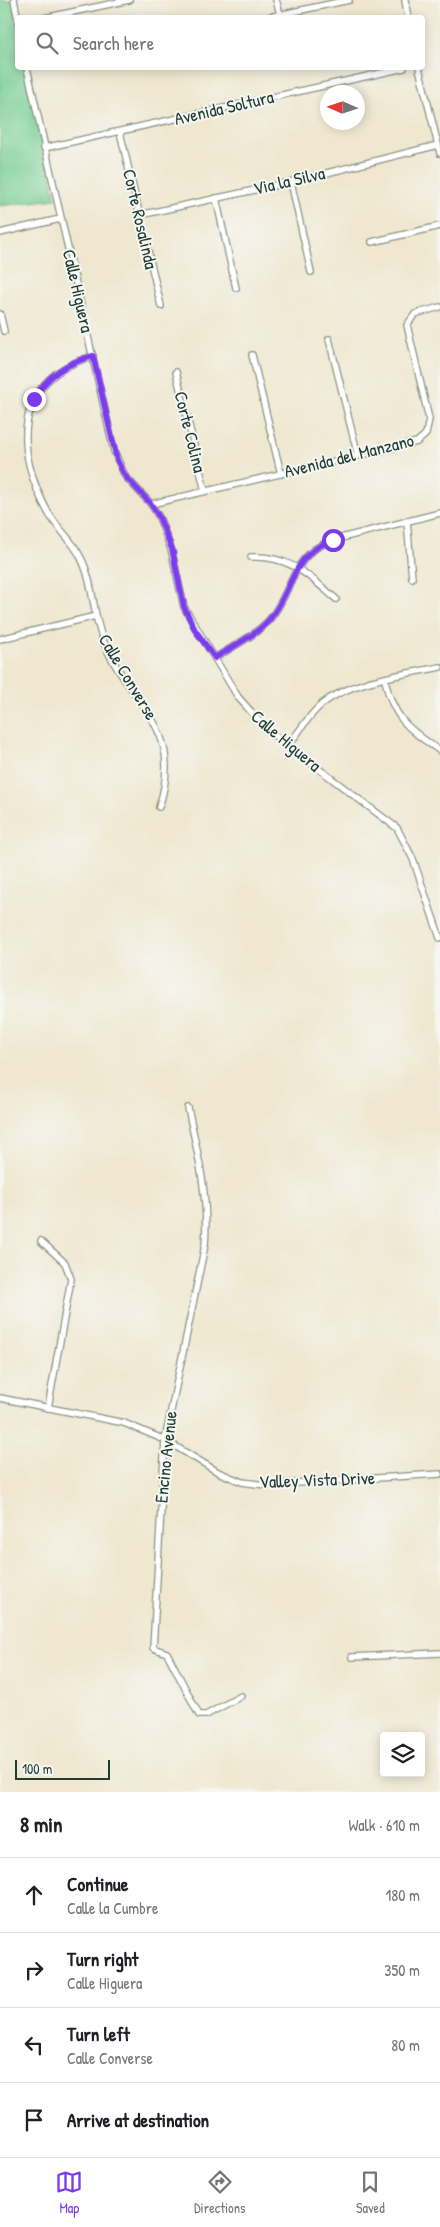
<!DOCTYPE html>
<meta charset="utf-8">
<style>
:root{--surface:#fff;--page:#f2f2f2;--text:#202124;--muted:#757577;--line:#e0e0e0;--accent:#7c3aed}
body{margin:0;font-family:"Patrick Hand",sans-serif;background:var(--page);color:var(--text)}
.controls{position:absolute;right:15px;bottom:15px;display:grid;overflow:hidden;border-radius:5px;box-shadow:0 2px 12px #0003}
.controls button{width:45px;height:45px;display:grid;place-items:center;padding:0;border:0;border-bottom:1px solid var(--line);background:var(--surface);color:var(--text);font:25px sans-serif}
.compass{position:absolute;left:320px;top:85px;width:45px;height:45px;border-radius:50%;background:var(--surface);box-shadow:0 2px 12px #0003;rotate:273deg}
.scale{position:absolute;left:15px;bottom:12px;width:95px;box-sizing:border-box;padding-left:5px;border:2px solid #1f3d34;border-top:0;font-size:14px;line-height:18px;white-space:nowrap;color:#1f3d34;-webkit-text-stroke:4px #f6f6f2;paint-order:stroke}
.stop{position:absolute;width:15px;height:15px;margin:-11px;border:4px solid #7c3aed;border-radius:50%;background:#fff}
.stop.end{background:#7c3aed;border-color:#fff;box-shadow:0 1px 5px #0008}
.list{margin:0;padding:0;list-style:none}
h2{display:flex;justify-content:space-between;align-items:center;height:65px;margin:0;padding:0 20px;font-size:21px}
h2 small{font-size:16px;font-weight:400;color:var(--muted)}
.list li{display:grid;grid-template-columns:32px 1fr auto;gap:15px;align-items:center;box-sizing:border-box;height:75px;padding:0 20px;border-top:1px solid var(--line)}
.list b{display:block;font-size:19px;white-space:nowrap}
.list p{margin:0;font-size:16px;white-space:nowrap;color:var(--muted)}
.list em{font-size:16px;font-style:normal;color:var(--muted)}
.icon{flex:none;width:28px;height:28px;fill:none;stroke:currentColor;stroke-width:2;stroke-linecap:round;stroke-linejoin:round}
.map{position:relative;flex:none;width:440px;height:1792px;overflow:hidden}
.search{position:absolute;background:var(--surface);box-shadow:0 2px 12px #0003;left:15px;right:15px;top:15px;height:55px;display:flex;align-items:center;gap:12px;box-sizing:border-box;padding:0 18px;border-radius:5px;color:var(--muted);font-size:19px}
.sheet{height:365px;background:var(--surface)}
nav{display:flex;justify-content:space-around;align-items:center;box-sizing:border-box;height:70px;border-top:1px solid var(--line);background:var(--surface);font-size:14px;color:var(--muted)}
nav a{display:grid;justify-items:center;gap:2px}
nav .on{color:var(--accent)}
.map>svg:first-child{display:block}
.green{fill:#78ce93;stroke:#4c8664}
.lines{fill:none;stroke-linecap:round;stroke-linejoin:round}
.street-casing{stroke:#879282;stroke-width:8}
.street{stroke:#fff;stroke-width:5.5}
.route{stroke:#7c3aed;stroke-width:6}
.labels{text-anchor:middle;stroke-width:4;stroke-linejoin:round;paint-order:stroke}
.street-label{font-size:18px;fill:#1f3d34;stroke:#f6f6f2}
</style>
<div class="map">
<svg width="440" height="1792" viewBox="0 0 440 1792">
<rect width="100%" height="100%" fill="#f6f6f2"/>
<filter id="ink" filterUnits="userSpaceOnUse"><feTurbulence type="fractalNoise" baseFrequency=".02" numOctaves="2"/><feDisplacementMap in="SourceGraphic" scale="10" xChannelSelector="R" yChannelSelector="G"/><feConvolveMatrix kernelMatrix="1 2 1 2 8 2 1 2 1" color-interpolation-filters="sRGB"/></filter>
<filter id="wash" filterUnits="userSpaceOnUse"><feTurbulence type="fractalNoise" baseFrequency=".0096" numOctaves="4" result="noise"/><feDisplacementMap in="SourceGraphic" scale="20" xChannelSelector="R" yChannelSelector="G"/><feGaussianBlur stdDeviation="1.12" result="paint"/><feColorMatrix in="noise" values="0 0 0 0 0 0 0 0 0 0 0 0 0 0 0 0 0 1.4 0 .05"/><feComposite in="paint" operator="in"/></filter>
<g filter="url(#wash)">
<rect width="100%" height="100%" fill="#efe7cf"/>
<path class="green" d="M0,0H14L17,20L18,68H27L56,199L0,206Z"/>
</g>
<g filter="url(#ink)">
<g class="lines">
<g class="street-casing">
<g id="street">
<path d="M14,0L18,20"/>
<path d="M276,0L280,14"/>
<path d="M405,0L408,18"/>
<path d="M44,18L129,0"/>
<path d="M264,18L349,0"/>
<path d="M27,68L114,451L125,476L151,504L159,517L171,549L184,607L238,697L266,729L397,828L413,859L440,938"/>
<path d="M419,68L440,153"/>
<path d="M120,132L161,306"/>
<path d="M44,148L404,68"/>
<path d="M291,182L311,272"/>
<path d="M216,198L236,288"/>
<path d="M140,215L291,182L438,145"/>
<path d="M0,233L60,219"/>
<path d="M372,242L440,226"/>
<path d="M0,314L4,331"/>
<path d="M329,339L358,456"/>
<path d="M252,355L281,474"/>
<path d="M93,356C13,379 13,450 49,514C58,529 72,540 80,556C94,582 92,613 103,640C129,706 186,724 159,807"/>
<path d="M176,372L205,491"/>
<path d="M151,504L417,442L426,434L429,419L407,325L415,314L440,307"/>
<path d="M407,521L412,578"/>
<path d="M251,557C290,555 309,576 336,599"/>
<path d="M0,639L96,616"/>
<path d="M215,658C233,646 255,636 269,620C294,591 290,554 333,540L440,513"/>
<path d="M385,680C393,719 409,729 440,751"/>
<path d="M288,746C299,732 308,716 322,704C351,680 404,675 440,667"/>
<path d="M188,1108C198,1154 209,1198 205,1245L165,1440L153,1648L167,1653L199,1715H206L241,1696"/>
<path d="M41,1241L65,1263L71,1279L48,1408"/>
<path d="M0,1398L124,1423L165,1440L218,1472L242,1482L265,1485L440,1474"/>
<path d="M352,1657L440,1653"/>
</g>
</g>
<use href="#street" class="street"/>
</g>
</g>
<g class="lines" filter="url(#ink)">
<path class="route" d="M34,399C47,375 67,363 93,356L117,460L125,476L151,504L159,517L172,549L184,607L195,630L215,658C233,646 255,636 269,620C294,591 290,554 333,540"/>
</g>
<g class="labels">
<g class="street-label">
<text transform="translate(224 108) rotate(-13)" y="6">Avenida Soltura</text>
<text transform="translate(289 181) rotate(-13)" y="6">Via la Silva</text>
<text transform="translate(140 219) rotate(77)" y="6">Corte Rosalinda</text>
<text transform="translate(78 291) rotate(77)" y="6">Calle Higuera</text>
<text transform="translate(190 432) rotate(76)" y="6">Corte Colina</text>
<text transform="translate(349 456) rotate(-14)" y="6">Avenida del Manzano</text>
<text transform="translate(128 677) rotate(59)" y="6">Calle Converse</text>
<text transform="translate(286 741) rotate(40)" y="6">Calle Higuera</text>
<text transform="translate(166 1457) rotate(-84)" y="6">Encino Avenue</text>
<text transform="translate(317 1480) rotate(-2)" y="6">Valley Vista Drive</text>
</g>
</g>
</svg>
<div class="controls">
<button><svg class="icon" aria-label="layers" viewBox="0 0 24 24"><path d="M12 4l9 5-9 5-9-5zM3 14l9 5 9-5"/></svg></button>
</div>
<svg class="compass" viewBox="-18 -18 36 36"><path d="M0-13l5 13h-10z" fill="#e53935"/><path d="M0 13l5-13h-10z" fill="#757577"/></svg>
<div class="scale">100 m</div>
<div class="stop" style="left:333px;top:540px"></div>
<div class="stop end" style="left:34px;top:399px"></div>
<div class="search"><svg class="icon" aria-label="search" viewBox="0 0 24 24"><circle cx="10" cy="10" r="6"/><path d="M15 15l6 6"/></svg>Search here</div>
</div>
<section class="sheet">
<h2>8 min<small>Walk · 610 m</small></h2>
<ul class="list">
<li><svg class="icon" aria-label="ahead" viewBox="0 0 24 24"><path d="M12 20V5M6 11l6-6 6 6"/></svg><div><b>Continue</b><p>Calle la Cumbre</p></div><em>180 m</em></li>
<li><svg class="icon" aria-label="right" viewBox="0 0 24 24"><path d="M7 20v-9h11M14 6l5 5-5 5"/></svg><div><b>Turn right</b><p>Calle Higuera</p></div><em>350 m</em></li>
<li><svg class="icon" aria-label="left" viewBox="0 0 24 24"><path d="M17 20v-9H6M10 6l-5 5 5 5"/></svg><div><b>Turn left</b><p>Calle Converse</p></div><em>80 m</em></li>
<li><svg class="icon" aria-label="arrive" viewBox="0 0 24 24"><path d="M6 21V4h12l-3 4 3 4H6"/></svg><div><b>Arrive at destination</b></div></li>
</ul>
</section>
<nav>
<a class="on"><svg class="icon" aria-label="map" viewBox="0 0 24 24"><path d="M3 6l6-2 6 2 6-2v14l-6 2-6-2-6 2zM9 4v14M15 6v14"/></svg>Map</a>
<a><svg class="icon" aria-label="directions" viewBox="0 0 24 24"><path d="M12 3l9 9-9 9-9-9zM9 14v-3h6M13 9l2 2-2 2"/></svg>Directions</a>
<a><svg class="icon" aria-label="saved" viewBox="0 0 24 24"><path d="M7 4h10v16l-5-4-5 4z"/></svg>Saved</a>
</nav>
